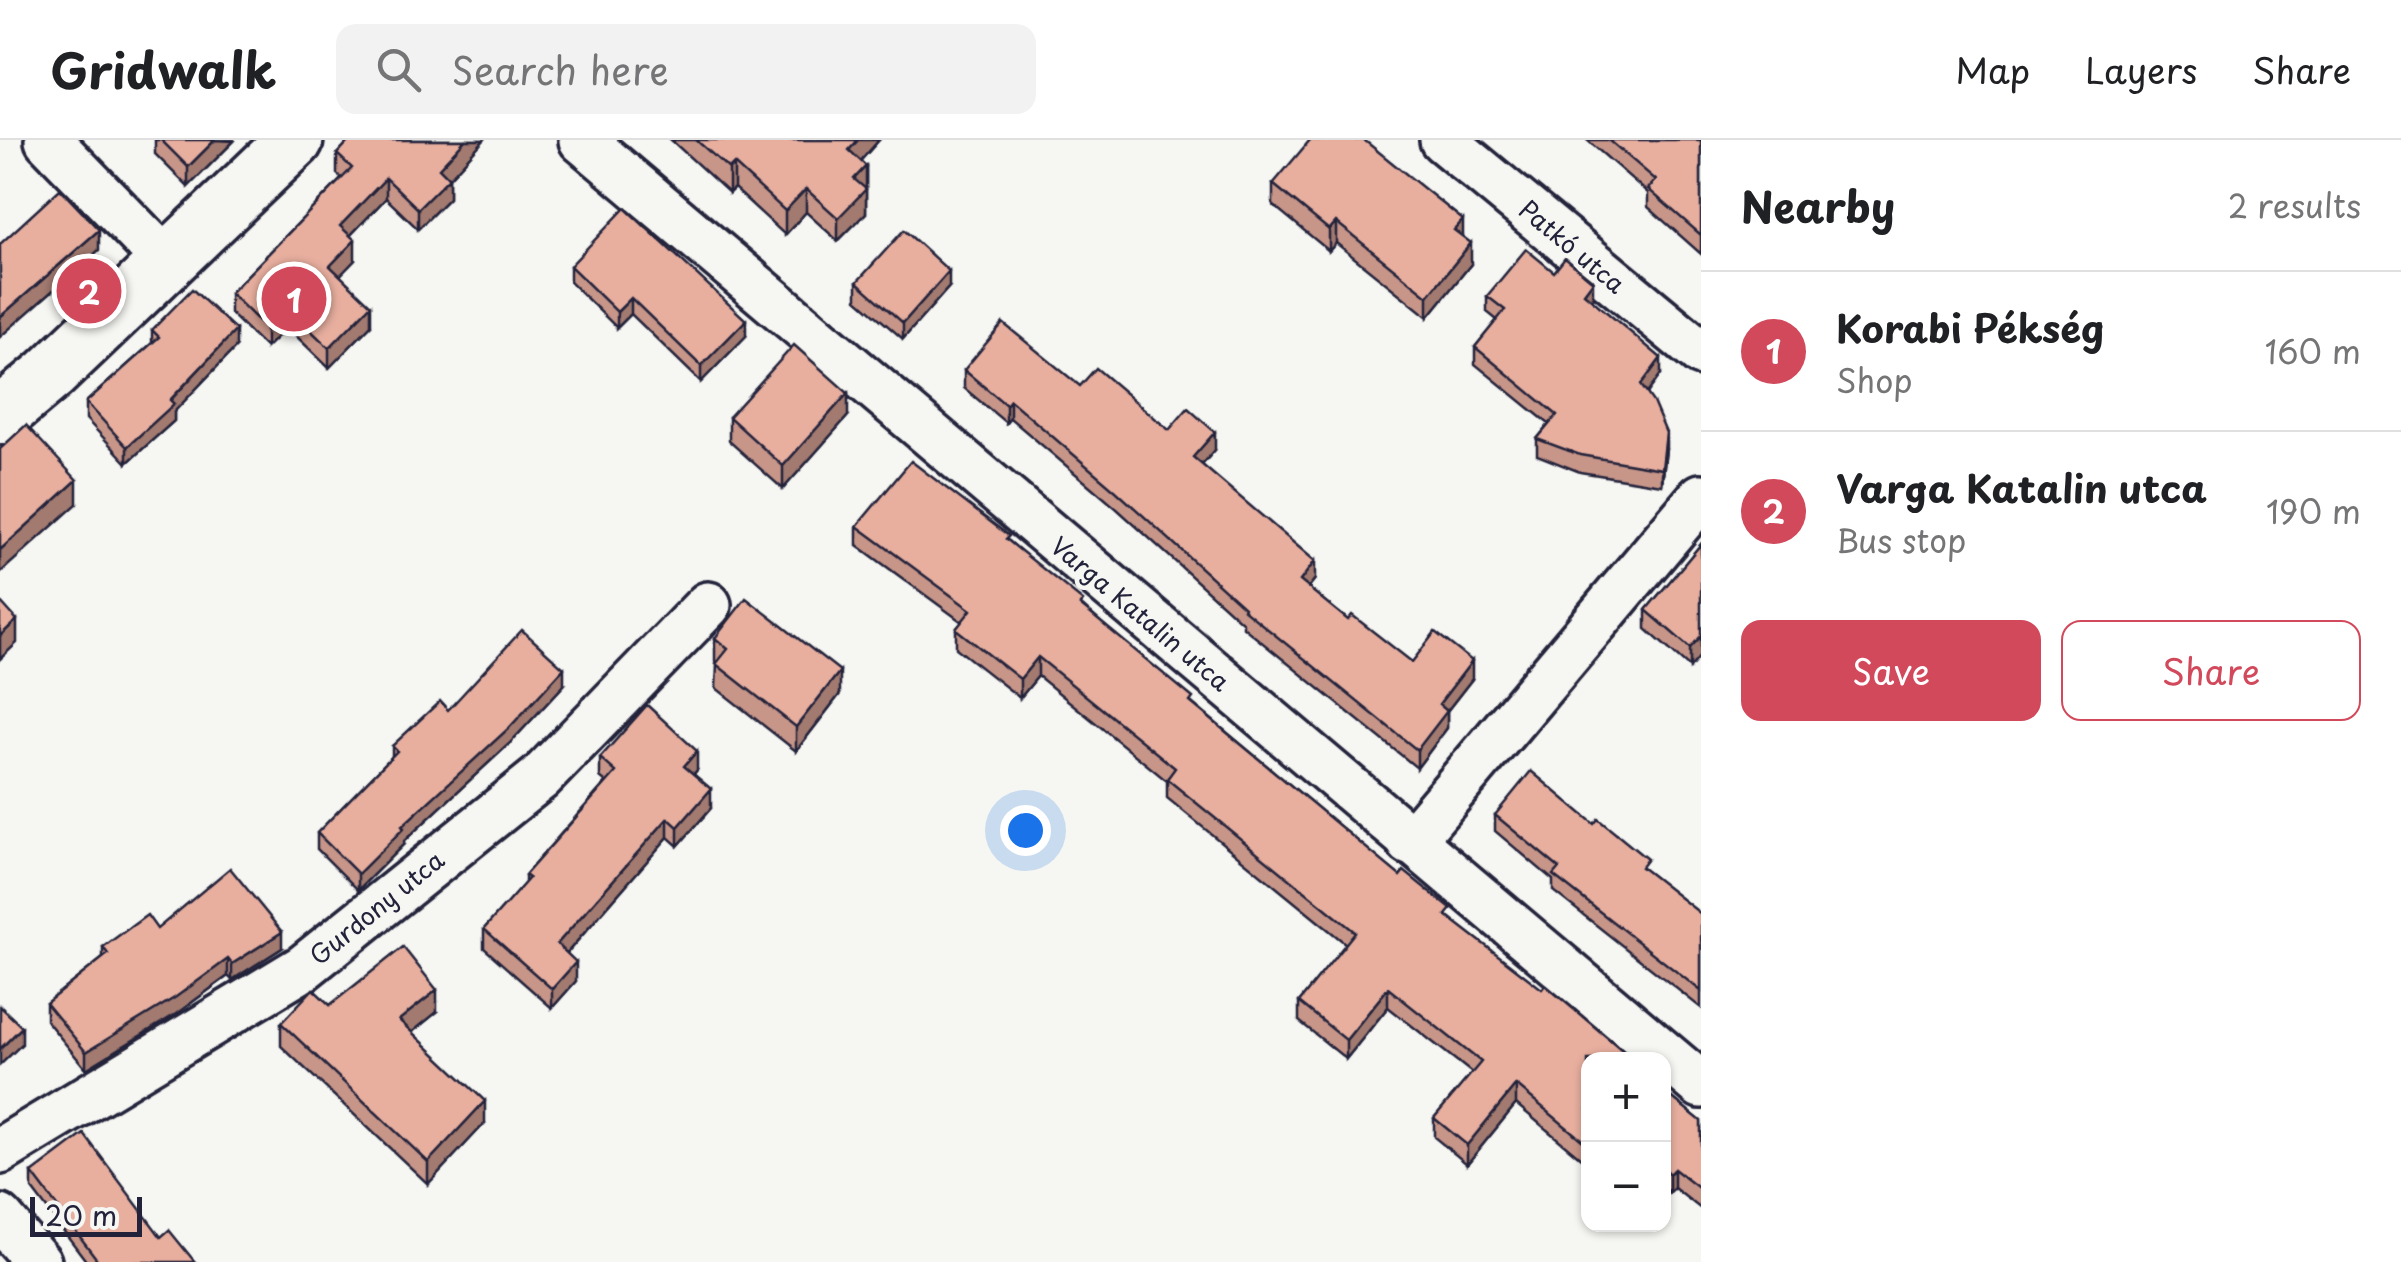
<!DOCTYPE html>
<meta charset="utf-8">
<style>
:root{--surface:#fff;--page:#f2f2f2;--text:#202124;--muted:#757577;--line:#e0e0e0;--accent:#d1495b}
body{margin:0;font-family:"Playpen Sans",sans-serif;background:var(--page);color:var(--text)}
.controls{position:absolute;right:30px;bottom:30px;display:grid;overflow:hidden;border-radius:20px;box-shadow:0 2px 8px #0004}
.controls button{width:90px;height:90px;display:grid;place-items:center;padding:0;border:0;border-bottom:2px solid var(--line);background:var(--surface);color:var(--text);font:50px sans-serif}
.scale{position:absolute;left:30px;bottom:25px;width:112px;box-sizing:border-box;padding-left:10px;border:5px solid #22223b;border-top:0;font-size:28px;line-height:35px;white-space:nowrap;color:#22223b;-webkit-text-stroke:8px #f6f6f2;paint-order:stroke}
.you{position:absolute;left:1025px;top:690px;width:35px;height:35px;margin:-25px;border:8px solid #fff;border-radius:50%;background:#1a73e8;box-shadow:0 0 0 15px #1a73e833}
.badge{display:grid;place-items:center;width:65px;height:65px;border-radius:50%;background:var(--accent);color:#fff;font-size:32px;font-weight:700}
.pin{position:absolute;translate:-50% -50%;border:5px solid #fff;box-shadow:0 2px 10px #0006}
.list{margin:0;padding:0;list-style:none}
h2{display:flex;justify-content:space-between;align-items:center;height:130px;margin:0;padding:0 40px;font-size:42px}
h2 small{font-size:32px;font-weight:400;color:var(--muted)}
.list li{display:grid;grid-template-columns:65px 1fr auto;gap:30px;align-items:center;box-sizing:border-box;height:160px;padding:0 40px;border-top:2px solid var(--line)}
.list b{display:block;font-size:38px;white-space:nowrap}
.list p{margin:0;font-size:32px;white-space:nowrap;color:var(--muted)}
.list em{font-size:32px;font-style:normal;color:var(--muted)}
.actions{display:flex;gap:20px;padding:30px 40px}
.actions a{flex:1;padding:22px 0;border:2px solid var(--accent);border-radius:20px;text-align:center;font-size:35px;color:var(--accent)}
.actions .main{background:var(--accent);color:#fff}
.icon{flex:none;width:55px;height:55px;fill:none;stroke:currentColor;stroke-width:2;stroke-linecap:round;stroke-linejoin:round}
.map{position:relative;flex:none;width:1701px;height:1122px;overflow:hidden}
header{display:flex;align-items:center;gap:60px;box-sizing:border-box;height:140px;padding:0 50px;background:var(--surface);border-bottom:2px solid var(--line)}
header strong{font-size:48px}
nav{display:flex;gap:55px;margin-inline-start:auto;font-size:35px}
.search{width:700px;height:90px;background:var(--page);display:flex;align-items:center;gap:25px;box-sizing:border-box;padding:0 35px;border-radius:20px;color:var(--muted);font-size:38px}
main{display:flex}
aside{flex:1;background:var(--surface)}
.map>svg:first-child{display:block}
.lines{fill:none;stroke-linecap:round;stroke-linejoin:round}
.minor-casing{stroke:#22223b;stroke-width:52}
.tertiary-casing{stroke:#22223b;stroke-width:62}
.minor{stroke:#f6f6f2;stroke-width:45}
.tertiary{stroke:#f6f6f2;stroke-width:55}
.wall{fill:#c89689;stroke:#22223b;stroke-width:2.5}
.shaded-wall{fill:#a27a6f;stroke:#22223b;stroke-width:2.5}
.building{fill:#e8af9f;stroke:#22223b;stroke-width:2.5}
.labels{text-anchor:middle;stroke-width:9;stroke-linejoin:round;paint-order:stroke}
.street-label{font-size:25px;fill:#22223b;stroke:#f6f6f2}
</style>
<header>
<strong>Gridwalk</strong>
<div class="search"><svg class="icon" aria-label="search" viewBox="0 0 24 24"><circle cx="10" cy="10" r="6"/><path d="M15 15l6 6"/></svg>Search here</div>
<nav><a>Map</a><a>Layers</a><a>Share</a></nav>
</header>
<main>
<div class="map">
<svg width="1701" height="1122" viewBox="0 0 1701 1122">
<rect width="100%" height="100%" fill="#f6f6f2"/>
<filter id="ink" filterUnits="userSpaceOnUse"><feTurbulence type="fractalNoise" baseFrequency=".01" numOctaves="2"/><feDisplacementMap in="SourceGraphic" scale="20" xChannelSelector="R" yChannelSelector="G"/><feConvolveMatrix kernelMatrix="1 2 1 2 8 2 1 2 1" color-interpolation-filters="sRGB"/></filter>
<g filter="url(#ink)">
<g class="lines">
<g class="minor-casing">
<g id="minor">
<path d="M48,0L168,123"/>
<path d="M582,0L1701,945"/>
<path d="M1443,0L1701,213"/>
<path d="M1410,702L1701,357"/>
<path d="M0,1011L303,828L540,638L708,465"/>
<path d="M0,1078L38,1122"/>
</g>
</g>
<g class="tertiary-casing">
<path id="tertiary" d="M0,276L50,234L295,0"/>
</g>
<use href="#minor" class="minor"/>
<use href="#tertiary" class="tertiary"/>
</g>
<g class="wall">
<path d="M155,0H234V1L188,47L155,14Z"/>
<path d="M350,0H484L449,38V58L418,89L386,58L350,96L355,120L340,135L371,185L329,228L287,187L266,208L230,173V153L342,38L337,34V14Z"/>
<path d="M671,0H879L860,21L866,26V73L838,101L806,72L785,95L734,48L729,53Z"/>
<path d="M1587,0H1701V114L1648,67V53Z"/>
<path d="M1273,44L1463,96L1471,124L1428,177L1336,103L1329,111L1273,65Z"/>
<path d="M570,126L746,196L701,242L631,174L617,188L570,142Z"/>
<path d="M1554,132L1593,158L1592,159L1661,234L1647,253L1666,309L1662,345L1580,332L1537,315V299L1549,284L1475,224V207L1497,180L1487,172V156Z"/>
<path d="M857,142L949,147L903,199L857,159Z"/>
<path d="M152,190L236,207L174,272V281L127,323L86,279V262L152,203Z"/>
<path d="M964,230L1080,246L1169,290L1215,310L1202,325L1315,439L1308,448L1348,480L1412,522L1472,539L1447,571V588L1417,628L1243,487V483L1116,368L1010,278L1006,283L964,248Z"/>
<path d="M848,276L783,349L729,301V277Z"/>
<path d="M857,386L1009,401L1193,564L1451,779L1588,920V1024L1516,964L1467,1024L1434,997V978L1472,933L1388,867L1346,919L1299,881V862L1346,804L1167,658V641L1038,536L1020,558L956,508V489L962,482L857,405Z"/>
<path d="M1701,404L1690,528L1646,489V470Z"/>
<path d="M715,498L840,554L796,611L716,548L717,523L715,521Z"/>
<path d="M564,545L509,604L404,701V704L358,750L317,709V693L392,616V606L448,570Z"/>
<path d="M600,618L697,630L694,634L711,668L678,706L668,697L567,813L576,841L552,868L484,808V789L525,743V735L606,642L600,637Z"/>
<path d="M1495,675L1647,732L1701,774V868L1553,751V740L1495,691Z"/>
<path d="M157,789L282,808L232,840L228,836L176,874L86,929L46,880V863L103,818V807Z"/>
<path d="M330,865L437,872L412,892L485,983L428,1044L281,906V883Z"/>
<path d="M1664,951L1701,981V1069L1674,1048L1669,1053L1664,1048Z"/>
<path d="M32,1033L161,1097L195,1122H87L32,1049Z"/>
</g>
<g class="shaded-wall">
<path d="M215,0L234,1L188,47V27Z"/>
<path d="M465,0H484L449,38V58L418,89V69L439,28Z"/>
<path d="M858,0H879L849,34V10Z"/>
<path d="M734,24V48L729,53V29Z"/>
<path d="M866,26V73L838,101V78L854,39Z"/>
<path d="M386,38V58L340,106V86Z"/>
<path d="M806,49V72L785,95V71Z"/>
<path d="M1463,80V100L1454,90Z"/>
<path d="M1336,82V103L1329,111V90Z"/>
<path d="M99,90V110L0,197V177Z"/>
<path d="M355,100V120L330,146V126Z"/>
<path d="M1471,103V124L1428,177V156Z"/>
<path d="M949,131V147L903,199V183Z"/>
<path d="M1593,141V158L1584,169V153Z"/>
<path d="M631,158V174L617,188V172Z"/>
<path d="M371,165V185L329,228V208Z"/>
<path d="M287,167V187L266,208V188Z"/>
<path d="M746,180V196L701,242V226Z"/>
<path d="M236,190V207L174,272V281L127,323V307Z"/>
<path d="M1661,218V234L1641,262V245Z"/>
<path d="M848,253V276L783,349V326Z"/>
<path d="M1010,260V278L1006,283V265Z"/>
<path d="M1215,292V310L1193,335V317Z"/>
<path d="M1666,293V309L1662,345V329Z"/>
<path d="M77,340V364L0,433V410Z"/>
<path d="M1315,421V439L1300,458V441Z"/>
<path d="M17,480V503L0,519V496Z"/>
<path d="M1701,496V515L1690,528V508Z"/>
<path d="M1038,517V536L1020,558V539Z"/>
<path d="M1472,521V539L1447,571V588L1417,628V610L1439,564Z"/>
<path d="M564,528V545L509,604L404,701V704L358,750V734L402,686Z"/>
<path d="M840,531V554L796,611V587Z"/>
<path d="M697,611V630L684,645V626Z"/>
<path d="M711,649V668L678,706V687Z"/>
<path d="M668,678V697L557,824V804Z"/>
<path d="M282,792V808L232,840V824Z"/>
<path d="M228,819V836L176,874L86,929V912Z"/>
<path d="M576,822V841L552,868V849Z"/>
<path d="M1388,848V867L1346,919V900Z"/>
<path d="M437,850V872L399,903V880Z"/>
<path d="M22,887V904L0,925V909Z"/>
<path d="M1516,945V964L1467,1024V1005Z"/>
<path d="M485,961V983L428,1044V1022Z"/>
<path d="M1674,1029V1048L1669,1053V1034Z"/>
</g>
<g class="building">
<path d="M161,0H215L188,27Z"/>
<path d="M350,0H465L439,28L449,38L418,69L386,38L340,86L355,100L330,126L371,165L329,208L287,167L266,188L230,153L352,28L337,14Z"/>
<path d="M696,0H858L849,10L866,26L854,39L866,49L838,78L806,49L785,71L734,24L729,29Z"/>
<path d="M1310,0H1364L1463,80L1454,90L1471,103L1428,156L1336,82L1329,90L1273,44Z"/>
<path d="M1609,0H1701V95L1648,49L1656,40Z"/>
<path d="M60,49L99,90L0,177V104Z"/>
<path d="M625,68L746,180L701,226L631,158L617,172L570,126Z"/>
<path d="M904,90L949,131L903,183L857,142Z"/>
<path d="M1526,109L1554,132L1565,118L1593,141L1584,153L1661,218L1641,245L1653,262L1666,293L1662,329L1580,315L1537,299L1557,275L1475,207L1505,170L1487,156Z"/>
<path d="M192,149L236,190L170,260L174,264L127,307L86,262L159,197L152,190Z"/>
<path d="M1003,183L1080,246L1096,228L1169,290L1188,268L1215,292L1193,317L1315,421L1300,441L1348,480L1352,475L1412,522L1435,492L1472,521L1439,564L1447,571L1417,610L1243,469L1244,467L1116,351L1010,260L1006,265L964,230Z"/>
<path d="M794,205L848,253L783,326L729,277Z"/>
<path d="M26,285L77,340L0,410V309Z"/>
<path d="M911,321L1009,396L1006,399L1083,461L1080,465L1193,558L1190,562L1400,736L1404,731L1451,769L1446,775L1542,849L1545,845L1634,920H1588V1005L1516,945L1467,1005L1434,978L1481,922L1388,848L1346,900L1299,862L1355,792L1167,639L1175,628L1038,517L1020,539L956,489L971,470L857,386Z"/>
<path d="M1701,404V496L1690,508L1646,470Z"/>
<path d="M746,458L840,531L796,587L716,524L728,509L715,498Z"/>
<path d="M0,461L17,480L0,496Z"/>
<path d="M522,490L564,528L509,588L402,686L404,688L358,734L317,693L397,611L392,606L440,561L448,570Z"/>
<path d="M647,565L697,611L684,626L711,649L678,687L668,678L557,804L576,822L552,849L484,789L529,738L525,735L616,632L600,618Z"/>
<path d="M1531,631L1594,684L1598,679L1647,719L1641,727L1701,774V851L1553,735L1559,728L1495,675Z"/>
<path d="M230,728L282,792L232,824L228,819L176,857L86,912L46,863L108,814L103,807L147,775L157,789Z"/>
<path d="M403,807L437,850L399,880L485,961L428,1022L281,883L313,849L330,865Z"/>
<path d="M0,866L22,887L0,909Z"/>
<path d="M1664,951L1701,981V1050L1674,1029L1669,1034L1664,1029Z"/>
<path d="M84,994L161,1097L169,1090L195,1122H99L32,1033Z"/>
</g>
</g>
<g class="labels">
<g class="street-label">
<text transform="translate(1572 107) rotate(40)" y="9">Patkó utca</text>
<text transform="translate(1140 474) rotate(40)" y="9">Varga Katalin utca</text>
<text transform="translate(377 768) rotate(-39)" y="9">Gurdony utca</text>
</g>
</g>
</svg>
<div class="controls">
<button>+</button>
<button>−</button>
</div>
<div class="scale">20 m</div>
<div class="you"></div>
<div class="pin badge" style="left:294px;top:159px">1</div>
<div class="pin badge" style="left:89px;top:151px">2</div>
</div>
<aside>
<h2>Nearby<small>2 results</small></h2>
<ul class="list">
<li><span class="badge">1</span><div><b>Korabi Pékség</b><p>Shop</p></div><em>160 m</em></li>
<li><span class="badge">2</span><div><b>Varga Katalin utca</b><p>Bus stop</p></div><em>190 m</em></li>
</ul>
<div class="actions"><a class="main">Save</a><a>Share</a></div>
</aside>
</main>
